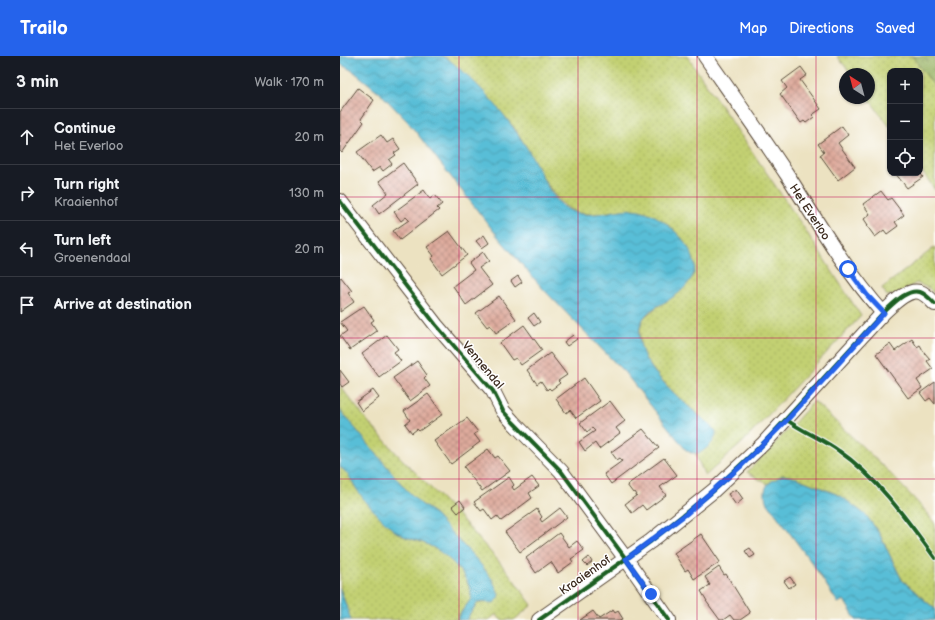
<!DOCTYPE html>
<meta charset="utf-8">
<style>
:root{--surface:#171b24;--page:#242831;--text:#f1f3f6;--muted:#9ea1a6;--line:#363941;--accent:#2563eb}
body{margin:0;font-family:"Balsamiq Sans",sans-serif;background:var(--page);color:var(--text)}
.controls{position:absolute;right:12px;top:12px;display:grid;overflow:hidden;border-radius:8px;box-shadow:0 1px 3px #0004}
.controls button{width:36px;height:36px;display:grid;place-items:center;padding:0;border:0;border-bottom:1px solid var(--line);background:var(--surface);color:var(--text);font:20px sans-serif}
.compass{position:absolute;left:499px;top:12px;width:36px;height:36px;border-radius:50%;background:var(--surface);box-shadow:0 1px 3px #0004;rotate:324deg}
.stop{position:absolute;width:12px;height:12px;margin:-9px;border:3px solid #2563eb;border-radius:50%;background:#fff}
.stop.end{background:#2563eb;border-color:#fff;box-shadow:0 1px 4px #0008}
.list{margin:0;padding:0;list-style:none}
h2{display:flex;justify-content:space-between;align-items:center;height:52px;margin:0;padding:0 16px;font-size:17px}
h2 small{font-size:13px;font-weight:400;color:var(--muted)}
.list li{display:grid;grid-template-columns:26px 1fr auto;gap:12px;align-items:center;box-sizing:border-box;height:56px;padding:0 16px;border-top:1px solid var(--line)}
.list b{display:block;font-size:15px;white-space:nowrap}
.list p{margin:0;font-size:13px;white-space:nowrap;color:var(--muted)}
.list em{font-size:13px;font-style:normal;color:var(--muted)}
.icon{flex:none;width:22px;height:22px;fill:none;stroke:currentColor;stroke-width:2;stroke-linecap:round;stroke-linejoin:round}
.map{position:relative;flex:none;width:595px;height:564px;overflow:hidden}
header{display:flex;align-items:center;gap:24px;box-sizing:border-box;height:56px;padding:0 20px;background:var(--accent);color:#fff}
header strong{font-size:19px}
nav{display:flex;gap:22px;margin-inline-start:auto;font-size:14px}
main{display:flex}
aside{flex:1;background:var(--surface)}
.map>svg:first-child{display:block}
.grass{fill:url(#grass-dots);stroke:#7e7d48}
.forest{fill:url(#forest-crowns);stroke:#6a6e41}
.water{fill:url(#water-waves);stroke:#4a747a}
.building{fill:url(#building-cross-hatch)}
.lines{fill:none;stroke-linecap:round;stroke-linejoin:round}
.street-casing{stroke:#564636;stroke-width:16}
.street{stroke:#fff;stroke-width:14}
.cycleway-casing{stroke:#fff;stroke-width:6}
.cycleway{stroke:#1b5e20;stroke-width:4}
.route{stroke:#2563eb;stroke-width:5}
.grid{fill:none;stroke:#c2185b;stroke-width:1;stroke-opacity:0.55}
.labels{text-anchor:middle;stroke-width:3;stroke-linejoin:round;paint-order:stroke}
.street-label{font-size:12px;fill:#3b2a1e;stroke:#fff}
</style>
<header>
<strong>Trailo</strong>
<nav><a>Map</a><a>Directions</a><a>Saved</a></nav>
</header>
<main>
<aside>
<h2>3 min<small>Walk · 170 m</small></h2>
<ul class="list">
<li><svg class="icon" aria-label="ahead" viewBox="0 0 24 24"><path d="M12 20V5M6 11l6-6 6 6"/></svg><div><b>Continue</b><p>Het Everloo</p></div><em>20 m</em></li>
<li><svg class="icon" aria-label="right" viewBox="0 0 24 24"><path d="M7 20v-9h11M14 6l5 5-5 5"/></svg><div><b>Turn right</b><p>Kraaienhof</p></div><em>130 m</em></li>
<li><svg class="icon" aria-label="left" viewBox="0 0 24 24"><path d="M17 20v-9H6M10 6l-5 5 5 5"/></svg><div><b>Turn left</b><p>Groenendaal</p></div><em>20 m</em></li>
<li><svg class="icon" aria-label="arrive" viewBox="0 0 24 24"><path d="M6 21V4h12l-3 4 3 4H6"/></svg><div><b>Arrive at destination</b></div></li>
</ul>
</aside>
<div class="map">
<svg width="595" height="564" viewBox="0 0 595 564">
<defs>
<pattern id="grass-dots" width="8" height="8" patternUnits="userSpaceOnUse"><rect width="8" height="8" fill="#c2d072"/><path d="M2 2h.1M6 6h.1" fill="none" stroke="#a8b362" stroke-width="1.8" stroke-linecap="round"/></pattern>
<pattern id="forest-crowns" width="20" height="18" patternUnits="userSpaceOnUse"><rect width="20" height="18" fill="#99b264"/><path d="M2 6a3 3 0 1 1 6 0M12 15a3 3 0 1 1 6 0" fill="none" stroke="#7e9152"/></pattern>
<pattern id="water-waves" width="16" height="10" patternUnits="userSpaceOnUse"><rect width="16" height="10" fill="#59bed7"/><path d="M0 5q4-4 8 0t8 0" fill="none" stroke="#4b9bae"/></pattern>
<pattern id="building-cross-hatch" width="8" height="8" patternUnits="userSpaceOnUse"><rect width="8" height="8" fill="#deaa9c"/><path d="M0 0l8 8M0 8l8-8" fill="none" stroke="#b58b7f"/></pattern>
</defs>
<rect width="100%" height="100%" fill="#fff"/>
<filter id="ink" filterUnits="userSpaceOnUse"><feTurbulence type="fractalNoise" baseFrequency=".025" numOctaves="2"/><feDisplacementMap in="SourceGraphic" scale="8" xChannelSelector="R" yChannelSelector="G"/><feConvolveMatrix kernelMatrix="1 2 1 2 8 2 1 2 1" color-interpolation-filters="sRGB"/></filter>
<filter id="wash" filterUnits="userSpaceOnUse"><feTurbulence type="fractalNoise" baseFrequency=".012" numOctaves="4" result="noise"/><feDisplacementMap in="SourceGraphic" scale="16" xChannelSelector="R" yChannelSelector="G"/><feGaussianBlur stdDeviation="0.9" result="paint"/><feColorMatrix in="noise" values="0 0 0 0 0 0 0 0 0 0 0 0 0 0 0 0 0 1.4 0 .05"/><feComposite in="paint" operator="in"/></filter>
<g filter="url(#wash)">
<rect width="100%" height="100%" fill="#ece2c1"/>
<g class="grass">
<path d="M102,0H347L462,169L521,260L403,386L365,420L355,397H360L335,338L316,318L305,302L300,291V271L303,262L322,247L333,241L293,153C276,155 248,162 233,155C210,144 191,98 177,76C172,68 165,62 159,55C142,34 124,15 102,0Z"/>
<path d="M497,0H572L595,31V134L580,112V15H550V71L528,42L529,18H511Z"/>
<path d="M595,191V239L589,232L576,227L558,238L547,240L542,232Z"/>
<path d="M0,330L30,368L58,399L119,460L168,516L192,549L174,564H161L156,558L149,564H126L138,546L146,547L138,505L90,454L81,448L64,431L4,359L0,354Z"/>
<path d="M474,345L545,412L583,452L595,468V553L562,524L539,477L501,440L457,422L443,419L427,428L407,416L448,374Z"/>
<path d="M0,411C11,418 14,431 22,440C31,451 41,462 51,472C61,481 70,482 81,486C99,492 113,505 124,520C128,527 132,534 131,543L118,561V564H11L0,532Z"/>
</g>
<path class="forest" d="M572,0H595V31Z"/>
<g class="water">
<path d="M0,0C26,0 52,0 78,0C85,0 96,0 102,0C108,2 114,8 119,12C145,34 169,63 187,92C199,111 206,135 223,150C243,167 270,153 293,153C306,154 319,161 329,170C339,178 347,187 352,199C353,202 356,209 355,212C354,223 342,236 333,241C324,248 309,252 303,263C296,274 300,291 305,302C322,331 352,352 376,375C376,386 368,391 360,397H351L346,394L285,317L204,234L159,182L68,66L40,37L13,15L0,8Z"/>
<path d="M0,354L64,431L81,448L90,454L138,505L152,523L159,538L158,542L154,547L138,546L126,564H118V561L131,543C132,534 128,527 124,520C113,505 99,492 81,486C70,482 61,481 51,472C41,462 28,450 20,438C13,429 10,418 0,411Z"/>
<path d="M443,419L457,422L501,440L526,459L539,477L562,524L595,553V564H516L504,544L498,547L474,510L426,445C422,428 430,426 443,419Z"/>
<path d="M0,532L11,564H0Z"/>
</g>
<g id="blocks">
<g class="building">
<path d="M461,11L467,19L460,24L481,53L472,59L474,61L466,67L464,65L461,67L440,38L447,32L442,25Z"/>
<path d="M18,32L34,44L21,63L24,66L2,97L0,95V80L1,79L0,78V56Z"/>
<path d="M502,70L508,79L498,87L515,111L498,124L480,99L484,96L478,88Z"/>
<path d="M41,79L47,87L53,83L60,93L54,97L56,99L49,104L52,108L43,115L40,111L32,116L17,96Z"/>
<path d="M63,107L78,128L39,158L33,149L48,137L39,125Z"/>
<path d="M555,117H580L583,121L567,132Z"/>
<path d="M84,134L90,143L95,139L102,148L97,152L99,154L60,184L53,175L69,164L66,161L61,165L54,156Z"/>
<path d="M541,135L548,144L551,142L564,159L555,166L558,170L547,178L544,174L535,181L527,170L528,169L524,163L530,158L523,148Z"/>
<path d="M109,175L127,199L102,218L91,203L94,200L87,191Z"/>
<path d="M144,179L149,187L142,192L136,185Z"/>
<path d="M143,196L149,205L139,212L152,229L126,249L113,230L134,214L129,207Z"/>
<path d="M178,220L182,226L175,231L171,225Z"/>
<path d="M1,221L12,235L8,237L14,246L0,256V222Z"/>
<path d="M159,240L176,263L156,277L150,269L147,271L136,257Z"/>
<path d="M24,250L34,264L31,266L37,275L10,294L0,280L7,275L0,266Z"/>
<path d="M194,257L200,266L194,270L188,262Z"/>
<path d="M184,269L202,294L181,309L176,302L172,304L160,287Z"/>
<path d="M47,279L58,293L54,296L61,305L39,321L22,298Z"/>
<path d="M233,279L237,283L227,290L224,286Z"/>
<path d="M572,283L577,291L580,289L584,296L590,303L587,305L593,313L577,324L582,332L568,342L536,298L550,288L555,295Z"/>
<path d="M210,297L227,319L218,325L220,327L211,334L209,332L207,334L201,325L197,328L187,314Z"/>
<path d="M77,305L87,319L84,322L90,330L70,345L53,322Z"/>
<path d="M0,314L9,326L2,331L0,328Z"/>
<path d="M244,322L260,345L236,362L230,354L226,357L216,343Z"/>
<path d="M595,326V348L590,342L586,345L580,337Z"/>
<path d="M33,334L39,342L22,355L16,346Z"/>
<path d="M88,338L103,358L79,375L77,373L72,377L65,368L70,364L64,355Z"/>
<path d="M270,345L285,365L276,372L280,377L259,393L255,387L245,395L239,386L255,375L252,372L247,376L240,367Z"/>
<path d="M127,362L138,376L134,378L140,386L111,408L94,385Z"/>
<path d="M303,373L319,392L271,428L264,418L282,405L280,402L277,404L271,396Z"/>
<path d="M148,393L155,402L158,400L170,415L142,435L124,411Z"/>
<path d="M324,402L337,419L320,431L326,439L306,454L302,449L292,457L285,448L297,439L295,436L293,437L287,429Z"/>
<path d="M169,421L174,429L172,431L174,434L192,421L199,430L189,437L192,442L161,465L157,460L152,464L144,453L141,455L134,446Z"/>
<path d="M396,433L403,443L396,449L388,438Z"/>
<path d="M120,444L125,451L118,457L112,450Z"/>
<path d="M220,452L227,461L180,496L165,476L197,453L202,461L200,463L202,466Z"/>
<path d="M219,477L229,491L237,485L244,494L231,503L233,506L218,517L211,506L196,517L186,502Z"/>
<path d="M361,478L380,506L354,523L348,513L345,515L334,497Z"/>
<path d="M410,492L415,499L410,502L405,495Z"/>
<path d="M249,501L252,506L247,510L243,506Z"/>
<path d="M379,511L384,519L386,518L410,557L400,564H394L390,559L383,564H380L366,545H367L361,535L370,529L365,521Z"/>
<path d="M450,521L455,528L449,532L444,525Z"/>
<path d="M273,554L275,557L278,555L283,563L280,564H240L253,555L259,563Z"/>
</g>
</g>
</g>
<g filter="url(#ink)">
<use href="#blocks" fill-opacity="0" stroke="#564636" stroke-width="1"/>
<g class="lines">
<g class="street-casing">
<g id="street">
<path d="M365,0C393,40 421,79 448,120C478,167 506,215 543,257"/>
<path d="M0,145L96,269L153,335L163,355L173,366L221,415L286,503L329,564"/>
<path d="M199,564L311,485L373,435L424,387L543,257C552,249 567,232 580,236C586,238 591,244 595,248"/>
</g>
</g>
<use href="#street" class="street"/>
<g class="cycleway-casing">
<g id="cycleway">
<path d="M0,145L96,269L153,335L163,355L173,366L221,415L286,503L329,564"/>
<path d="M447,364C463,376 483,383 499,395C537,421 568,465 595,502"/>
<path d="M199,564L311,485L373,435L424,387L543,257C552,249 567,232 580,236C586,238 591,244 595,248"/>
</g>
</g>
<use href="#cycleway" class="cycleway"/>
</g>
</g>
<g class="lines" filter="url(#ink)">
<path class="route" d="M311,538L286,503L346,458L401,410L447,364L544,257L527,239L508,213"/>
</g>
<path class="grid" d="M119,0V564M238,0V564M357,0V564M476,0V564M0,141H595M0,282H595M0,423H595"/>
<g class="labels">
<g class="street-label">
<text transform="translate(470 156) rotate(57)" y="4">Het Everloo</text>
<text transform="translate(143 309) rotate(50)" y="4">Vennendal</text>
<text transform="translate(245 519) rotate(-35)" y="4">Kraaienhof</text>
</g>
</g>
</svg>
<div class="controls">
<button>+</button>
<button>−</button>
<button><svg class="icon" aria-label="locate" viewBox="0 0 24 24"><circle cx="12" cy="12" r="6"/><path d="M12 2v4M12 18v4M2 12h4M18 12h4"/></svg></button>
</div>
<svg class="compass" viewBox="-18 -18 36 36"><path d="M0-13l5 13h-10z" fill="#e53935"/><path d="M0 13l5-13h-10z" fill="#9ea1a6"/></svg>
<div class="stop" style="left:508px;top:213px"></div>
<div class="stop end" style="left:311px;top:538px"></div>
</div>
</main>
